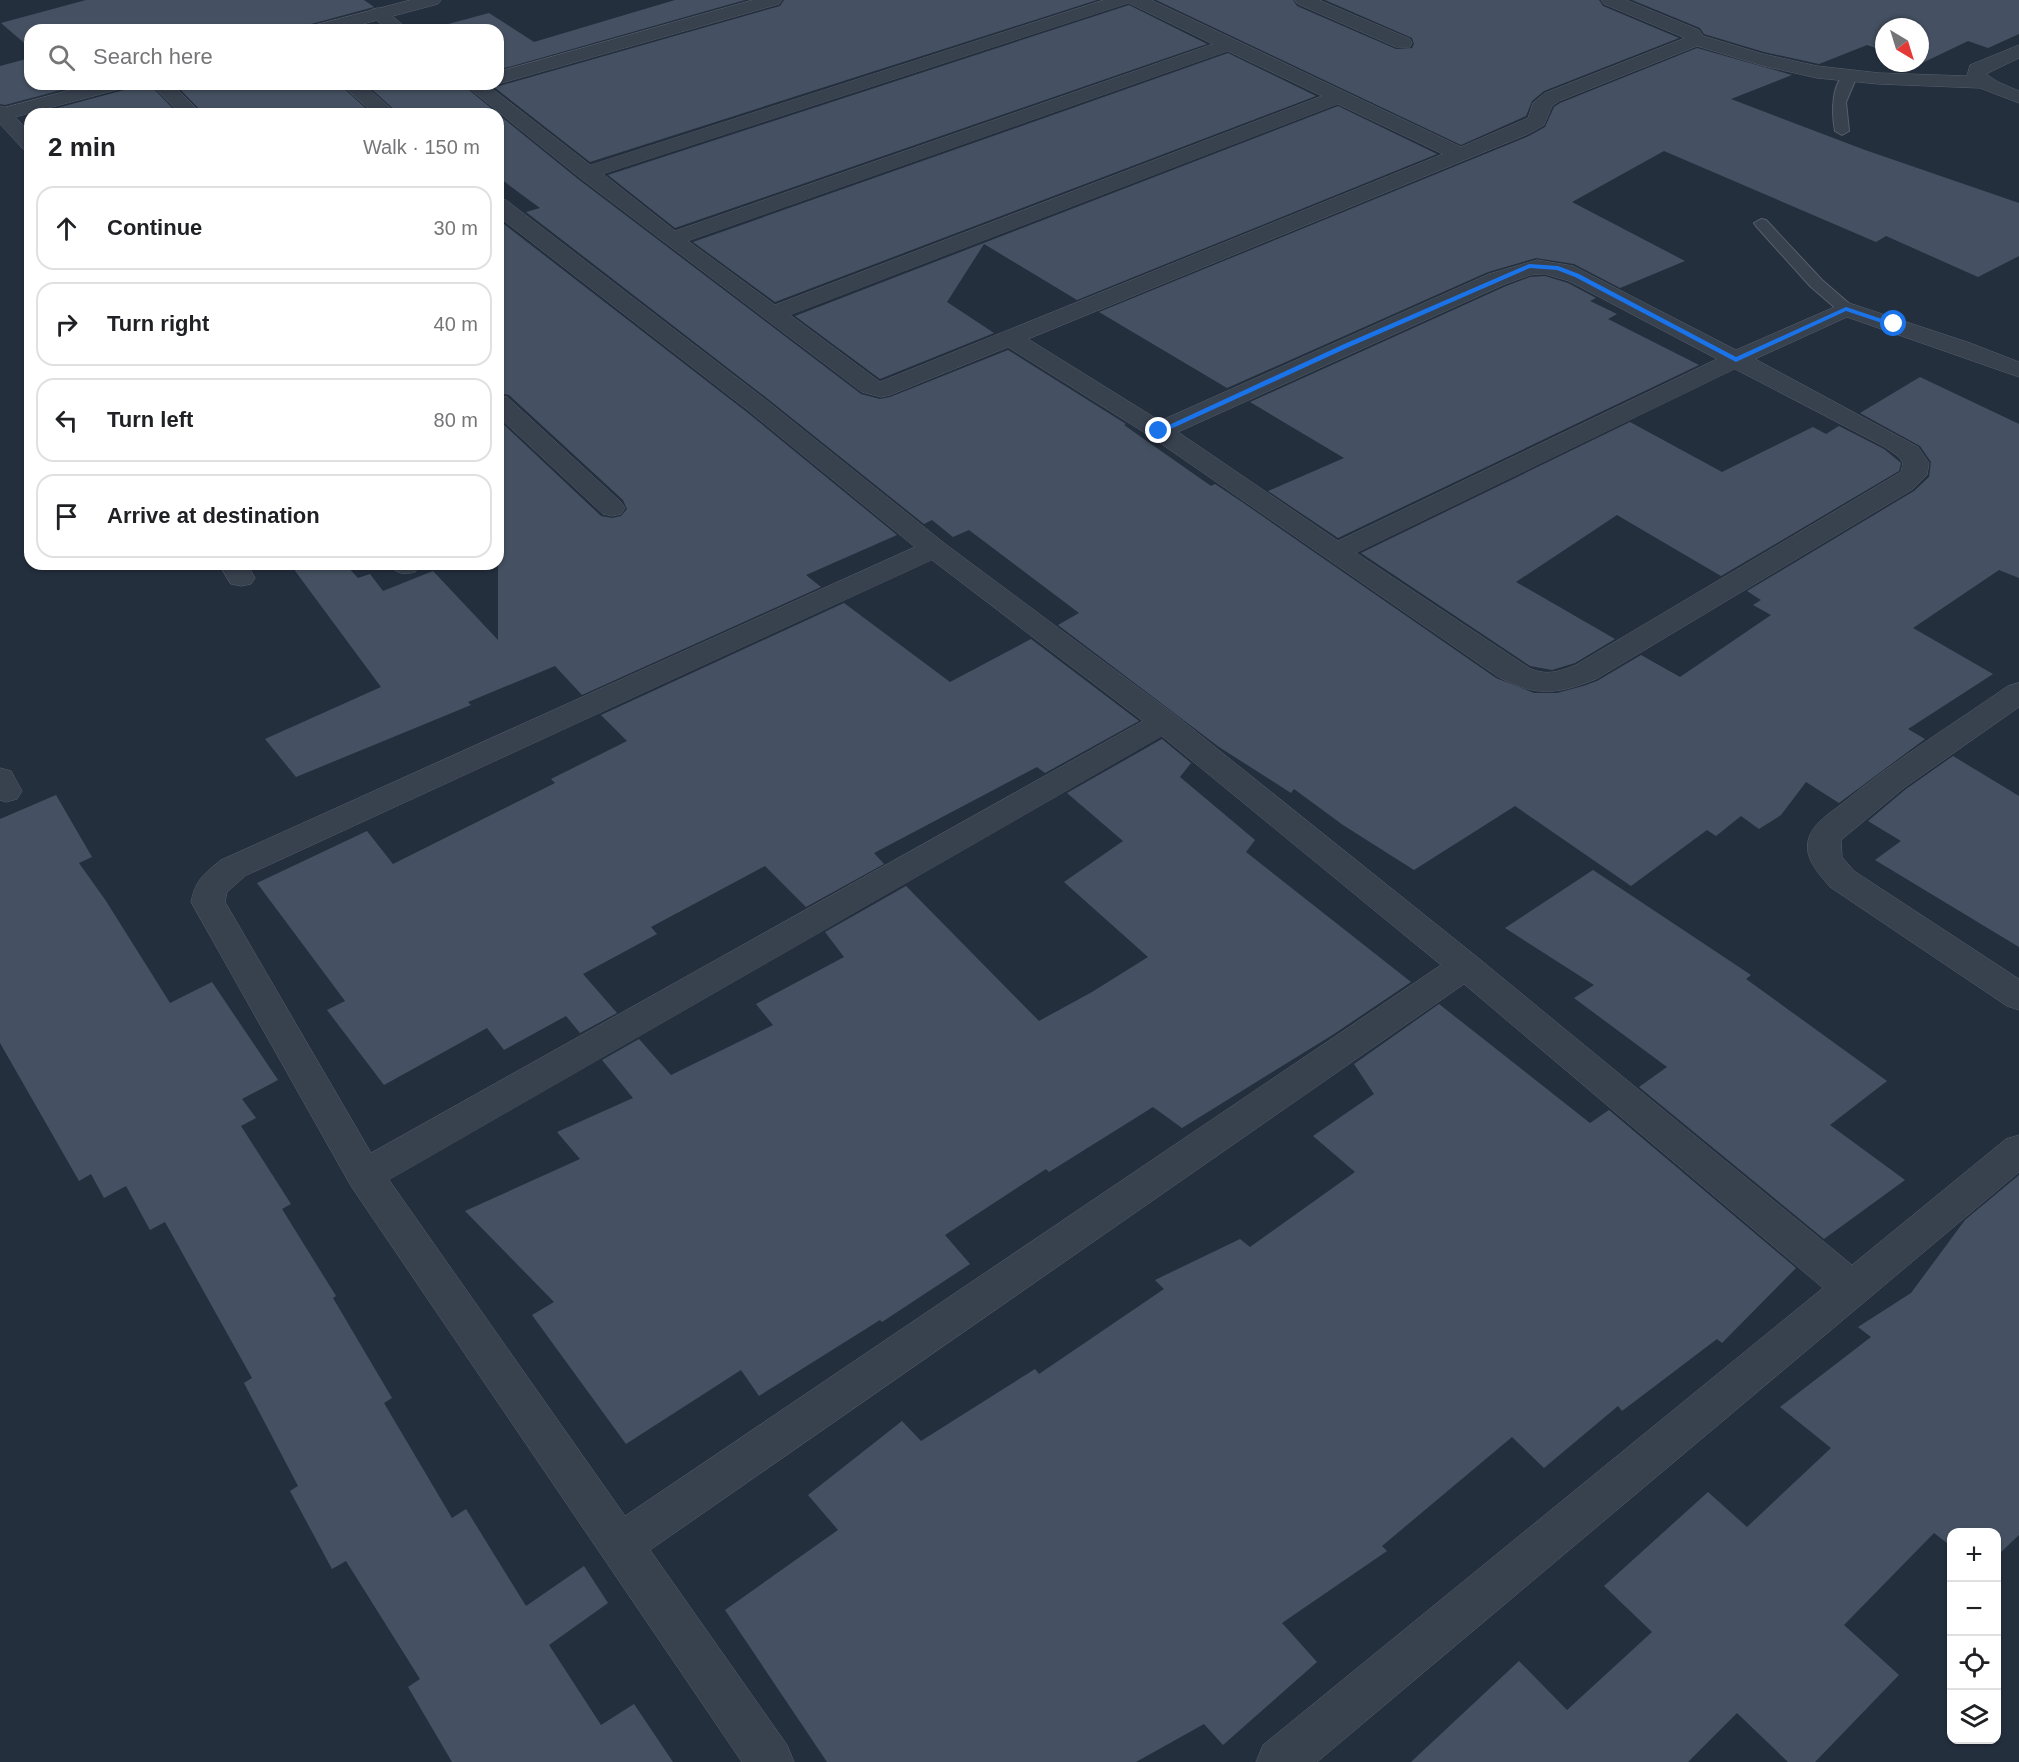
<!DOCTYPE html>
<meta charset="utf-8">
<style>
:root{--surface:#fff;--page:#f6f6f6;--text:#202124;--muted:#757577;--line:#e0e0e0}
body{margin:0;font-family:Helvetica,sans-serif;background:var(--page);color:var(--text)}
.controls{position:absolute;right:18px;bottom:18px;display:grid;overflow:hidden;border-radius:12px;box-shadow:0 2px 4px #0004}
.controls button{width:54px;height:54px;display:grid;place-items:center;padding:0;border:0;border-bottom:2px solid var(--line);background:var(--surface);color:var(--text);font:30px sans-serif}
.compass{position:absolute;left:1875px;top:18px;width:54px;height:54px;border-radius:50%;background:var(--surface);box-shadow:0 2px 4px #0004;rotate:142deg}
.stop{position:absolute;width:18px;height:18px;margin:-14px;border:4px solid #1a73e8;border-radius:50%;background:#fff}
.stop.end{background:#1a73e8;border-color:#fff;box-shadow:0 2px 6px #0008}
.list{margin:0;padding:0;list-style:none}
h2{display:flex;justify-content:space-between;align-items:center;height:78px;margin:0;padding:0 24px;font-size:26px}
h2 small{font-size:20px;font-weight:400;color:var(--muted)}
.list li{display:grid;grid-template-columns:39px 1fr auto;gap:18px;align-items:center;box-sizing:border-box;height:84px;margin:0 12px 12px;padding:0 12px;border:2px solid var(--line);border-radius:18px}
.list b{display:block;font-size:22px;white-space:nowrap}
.list em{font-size:20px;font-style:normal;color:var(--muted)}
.icon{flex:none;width:33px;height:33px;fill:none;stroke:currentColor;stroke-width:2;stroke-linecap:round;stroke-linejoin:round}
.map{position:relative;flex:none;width:2019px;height:1762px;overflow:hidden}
.search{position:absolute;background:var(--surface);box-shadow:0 2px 4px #0004;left:24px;top:24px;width:480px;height:66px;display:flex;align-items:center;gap:15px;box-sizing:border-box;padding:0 21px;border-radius:18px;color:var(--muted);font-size:22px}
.panel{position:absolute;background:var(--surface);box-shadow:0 2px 4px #0004;left:24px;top:108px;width:480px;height:462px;border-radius:18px}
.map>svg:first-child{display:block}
.building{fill:#455162}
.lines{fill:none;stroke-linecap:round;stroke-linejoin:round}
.service-casing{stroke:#565f6c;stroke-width:2}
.minor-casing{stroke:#565f6c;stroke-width:1}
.tertiary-casing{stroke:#565f6c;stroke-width:1}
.service{fill:#38414e;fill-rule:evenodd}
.minor{fill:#38414e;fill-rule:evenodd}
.tertiary{fill:#38414e;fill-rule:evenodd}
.route{fill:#1a73e8}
</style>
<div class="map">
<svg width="2019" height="1762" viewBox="0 0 2019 1762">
<rect width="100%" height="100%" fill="#242f3e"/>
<g class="building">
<path d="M86,0H364L374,7L311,24L308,30H30V48L1,23Z"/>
<path d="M675,0H745L498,70V30H426L489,13L534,42Z"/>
<path d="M784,0H1097L590,162L490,84L499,86L780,6Z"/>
<path d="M1156,0H1293L1297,6L1396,49L1412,48L1414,44L1412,38L1325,0H1599L1603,6L1679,38L1544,91L1532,101L1526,116L1461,145Z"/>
<path d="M1632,0H2019V34L1988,48L1968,41L1920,64V27H1884V51L1867,45L1819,64L1764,52L1704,34L1700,28Z"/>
<path d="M1129,5L1207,44L675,228L608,175Z"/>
<path d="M1697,48L1792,75L1731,99L1865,150L2019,203V256L1978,277L1886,236L1876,242L1664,151L1572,202L1685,261L1620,288L1574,264L1536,258L1488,272L1227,388L1099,312L1529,136L1545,127L1554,107L1560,103Z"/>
<path d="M1228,53L1316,96L775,302L693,242Z"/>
<path d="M30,58V84H84L5,105L0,104V66Z"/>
<path d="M128,84H149L178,114H35L124,90Z"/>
<path d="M175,84H339L372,114H204Z"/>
<path d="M366,84H462L498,114H399Z"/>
<path d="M1338,106L1437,154L1077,300L984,244L947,302L994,333L880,379L795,316Z"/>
<path d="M498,114L578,179L861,394L880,399L890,397L1008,350L1126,424L1124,425L1211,486L1215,484L1242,502L1496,678L1534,693H1557L1583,686L1597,681L1641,655L1680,677L1771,615L1753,605L1761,600L1747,591L1914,491L1929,477L1931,462L1920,446L1860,413L1920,377L2019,424V578L1999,570L1913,628L1993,674L1908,729L1925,739L1839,803L1806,782L1781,815L1759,829L1741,816L1716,836L1707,830L1631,886L1515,806L1414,870L1343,825L1294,789L1291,793L1219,747L1058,625L1079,613L969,530L953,537L932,520L924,524L768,399L526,212L540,208L498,177Z"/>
<path d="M498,221H500L748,413L897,535L806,575L821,587L582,695L555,666L468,702L471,705L296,777L265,739L381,687L290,564H345L358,578L370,574L383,591L433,571L498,640V419L601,516L612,518L621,516L627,509L623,500L509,395L498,393Z"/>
<path d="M1545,276L1568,283L1596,298L1590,301L1617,314L1608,319L1699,365L1338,538L1268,491L1344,458L1250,402L1506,286L1530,277Z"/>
<path d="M1630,422L1722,472L1813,427L1826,434L1839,426L1884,449L1901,463L1899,471L1721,576L1617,515L1516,582L1615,639L1575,663L1552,670L1530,666L1361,553Z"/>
<path d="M844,603L950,682L1031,639L1139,721L1045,773L1037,767L874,853L884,864L806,907L765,866L651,927L657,934L583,974L617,1013L580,1033L566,1016L504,1050L487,1028L384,1085L327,1010L345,1001L257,883L367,831L393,864L555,783L551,779L627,741L601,715Z"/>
<path d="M1162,739L1191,763L1180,777L1255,840L1246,852L1411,982L1334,1034L1182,1128L1153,1107L1049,1172L1046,1169L945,1235L970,1264L882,1322L880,1320L759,1396L741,1370L626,1444L532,1315L554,1302L465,1211L580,1159L557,1132L633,1098L602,1060L639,1039L671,1075L773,1025L756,1004L844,957L825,932L906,886L1039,1021L1092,992L1148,957L1064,882L1123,841L1067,793Z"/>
<path d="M1953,756L2019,796V947L1875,860L1901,841L1868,821L1906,789Z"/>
<path d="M56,795L92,857L79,863L106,901L170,1003L212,982L278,1080L242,1099L256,1118L241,1126L291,1204L282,1209L336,1296L333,1298L392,1398L384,1403L452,1518L466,1509L526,1606L584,1566L608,1603L549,1645L601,1725L634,1704L673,1762H452L408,1687L420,1679L346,1561L332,1569L290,1491L298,1486L244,1383L252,1378L165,1222L150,1230L126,1186L104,1198L91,1174L79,1181L0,1043V819Z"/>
<path d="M1593,870L1751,975L1746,979L1887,1081L1830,1125L1905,1180L1824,1239L1639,1087L1667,1067L1574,998L1594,985L1505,928Z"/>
<path d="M1439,1004L1590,1123L1609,1110L1796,1268L1722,1343L1717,1339L1622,1411L1618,1406L1544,1468L1512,1437L1382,1546L1387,1551L1282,1623L1317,1662L1223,1745L1204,1724L1136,1762H827L725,1610L838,1530L808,1495L902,1421L921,1441L1035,1369L1039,1374L1164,1289L1155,1280L1240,1239L1250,1247L1355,1172L1313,1136L1374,1094L1354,1064Z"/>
<path d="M2019,1175V1535L1996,1557V1533H1952V1547L1934,1533L1844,1625L1899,1675L1815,1762H1788L1737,1713L1688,1762H1411L1519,1661L1567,1710L1652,1632L1604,1586L1708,1492L1747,1527L1831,1448L1780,1407L1871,1337L1858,1327L1911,1293L1965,1220Z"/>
</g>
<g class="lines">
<g class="service-casing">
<g id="service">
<path d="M1850,72L1857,76L1846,102L1849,131L1842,135L1835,131C1832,115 1830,78 1850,72Z"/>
<path d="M1761,219L1766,220L1822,280L1852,306L1854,309L1852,312H1840L1810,286L1756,226L1754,223Z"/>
</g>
</g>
<g class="minor-casing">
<g id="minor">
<path d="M753,0H782L779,4L498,84V72Z"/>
<path d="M1104,0H1151L1461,147L1528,118L1533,103L1545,93L1685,38L1604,4L1601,0H1626L1699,30L1703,36L1763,54L1817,66L1879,73L1967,76L1970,65L2019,45V58L1986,74L1998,82L2019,91V103L1980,88L1879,84L1817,78L1764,66L1697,46L1559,101L1552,106L1544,125L1528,134L1028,339L1160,421L1489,274L1537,260L1573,266L1736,350L1846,302L1970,343L2019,362V377L1847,317L1755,359L1918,447L1929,463L1927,475L1913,489L1596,679C1556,695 1535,697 1497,676L1150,436L1008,347L890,395L881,397L862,392L579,177L464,84H486L590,165ZM1129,3L1213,44L675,231L603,174ZM1228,51L1322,96L775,305L688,241ZM1338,104L1443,154L880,382L790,315ZM1545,274L1569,281L1717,359L1338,541L1178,432L1505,284L1530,275ZM1735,369L1885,447L1899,457L1903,463L1901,472L1576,665C1558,672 1546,676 1529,668L1356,553Z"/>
<path d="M1295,0H1319L1410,39L1412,43L1410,47H1396L1298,4Z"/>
<path d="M378,8L385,10L409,30H388L369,14L371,10Z"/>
<path d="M151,84H172L202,114H181Z"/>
<path d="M341,84H363L397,114H375Z"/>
<path d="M0,106L7,108L30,133V151L23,149L0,124Z"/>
<path d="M498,199L506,200L767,401L944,543L1175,715L1477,957L1852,1265L2006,1139L2019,1135V1172L1317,1762H1256L1263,1745L1823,1288L1464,984L650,1550L787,1745L794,1762H742L351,1186L191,902C196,879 204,874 221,860L915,547L749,411L498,216ZM932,560L1143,721L371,1153L225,902L227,892L245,876ZM1162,736L1441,965L625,1516L389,1180Z"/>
<path d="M498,395L507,397L621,502L625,508L621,514L612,516L603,514L498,416Z"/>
<path d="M219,564H247L255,578L251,584L241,586L231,584Z"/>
<path d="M389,564H417L419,566L415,572C403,575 396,574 389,564Z"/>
<path d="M2019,683V707L1905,787L1841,840L1842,857L1854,871L2019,979V1010L2007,1006L1830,887C1818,873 1801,855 1810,835C1815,822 1833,811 1843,803C1895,760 1953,724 2008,686Z"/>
<path d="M0,768L11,771L22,791L17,799L6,802L0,800Z"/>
</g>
</g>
<g class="tertiary-casing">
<g id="tertiary">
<path d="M411,0H441L438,4L340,30H310L312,26Z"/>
<path d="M93,84H126L123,88L0,121V109Z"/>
</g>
</g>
<use href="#service" class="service"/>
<use href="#minor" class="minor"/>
<use href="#tertiary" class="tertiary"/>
</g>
<path class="route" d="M1529,264L1558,266L1579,274L1736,357L1846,307L1897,324L1891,326L1846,311L1736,362L1575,277L1557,270L1530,268L1347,348L1162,433L1156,431L1342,345Z"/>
</svg>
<div class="controls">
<button>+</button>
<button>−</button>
<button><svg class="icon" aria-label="locate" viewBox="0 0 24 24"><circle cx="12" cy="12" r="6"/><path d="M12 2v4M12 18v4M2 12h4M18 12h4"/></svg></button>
<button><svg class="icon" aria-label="layers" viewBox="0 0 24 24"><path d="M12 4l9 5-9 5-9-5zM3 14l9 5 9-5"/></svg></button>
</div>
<svg class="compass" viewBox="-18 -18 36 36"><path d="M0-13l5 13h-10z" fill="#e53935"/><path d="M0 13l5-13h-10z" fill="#757577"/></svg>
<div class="stop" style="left:1894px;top:324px"></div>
<div class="stop end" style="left:1159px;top:431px"></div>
<div class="search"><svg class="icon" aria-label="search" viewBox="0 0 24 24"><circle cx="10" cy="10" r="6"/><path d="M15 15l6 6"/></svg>Search here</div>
<section class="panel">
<h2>2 min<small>Walk · 150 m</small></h2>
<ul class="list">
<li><svg class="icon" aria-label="ahead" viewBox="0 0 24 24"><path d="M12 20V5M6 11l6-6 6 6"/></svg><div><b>Continue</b></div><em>30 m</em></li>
<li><svg class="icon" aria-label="right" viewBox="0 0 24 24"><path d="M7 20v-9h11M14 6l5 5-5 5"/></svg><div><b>Turn right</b></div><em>40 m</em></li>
<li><svg class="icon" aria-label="left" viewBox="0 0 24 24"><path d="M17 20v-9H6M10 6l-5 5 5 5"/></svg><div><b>Turn left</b></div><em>80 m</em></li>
<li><svg class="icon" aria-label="arrive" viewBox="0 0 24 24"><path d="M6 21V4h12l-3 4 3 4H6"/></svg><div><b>Arrive at destination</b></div></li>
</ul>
</section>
</div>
